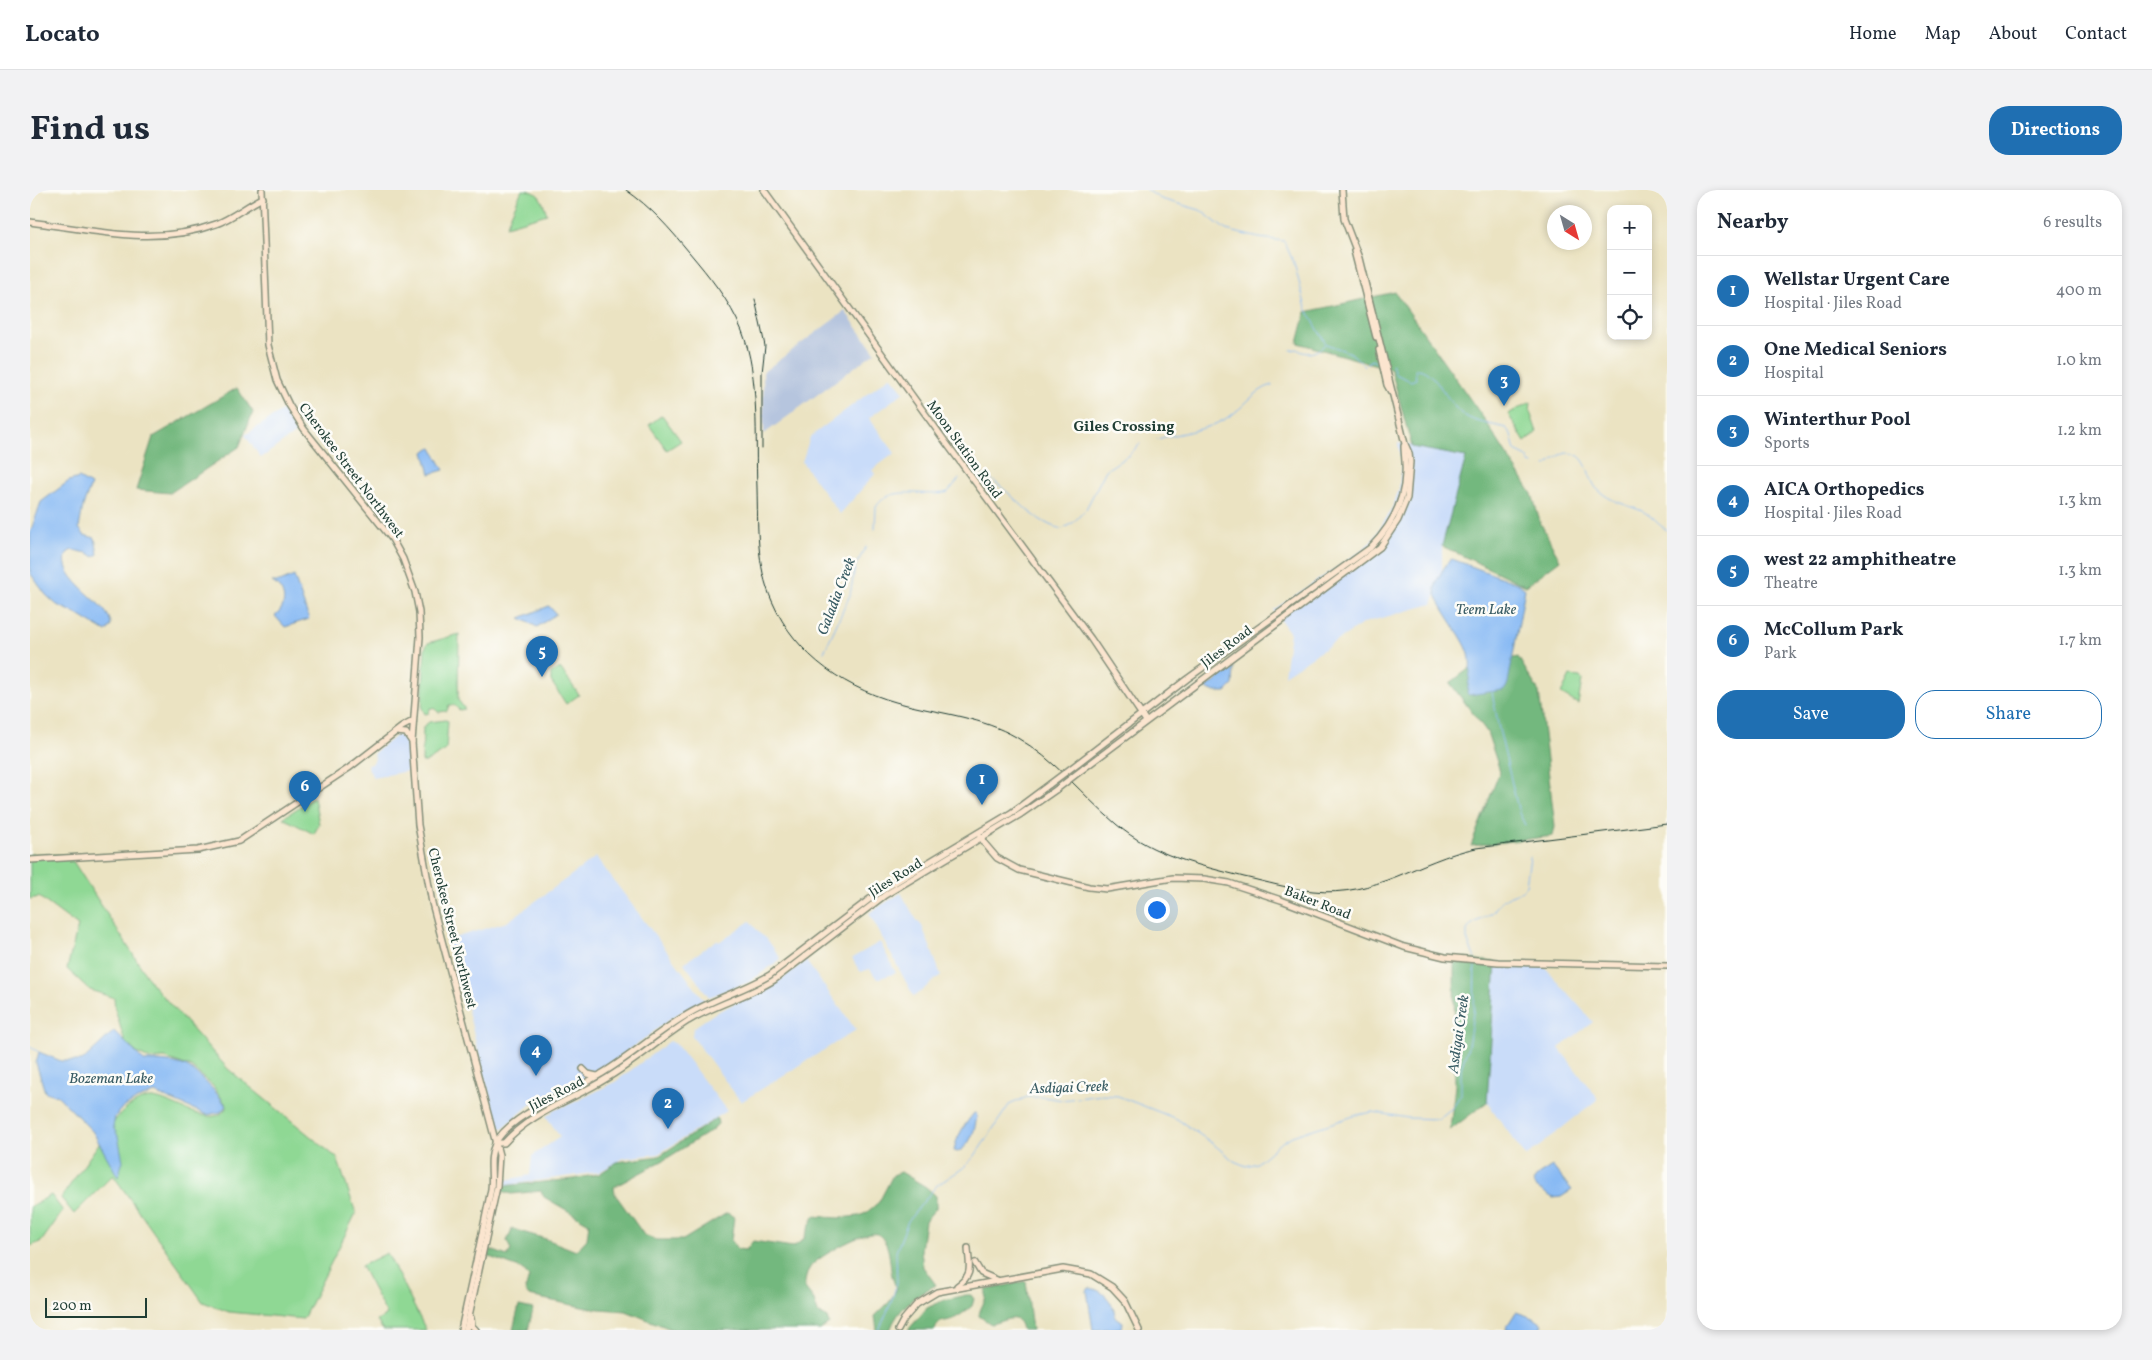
<!DOCTYPE html>
<meta charset="utf-8">
<style>
:root{--surface:#fff;--page:#f2f2f3;--text:#1f2937;--muted:#747a83;--line:#e0e1e3;--accent:#1f6fb2}
body{margin:0;font-family:Vollkorn,serif;background:var(--page);color:var(--text)}
.controls{position:absolute;right:15px;top:15px;display:grid;overflow:hidden;border-radius:10px;box-shadow:0 2px 8px #0003}
.controls button{width:45px;height:45px;display:grid;place-items:center;padding:0;border:0;border-bottom:1px solid var(--line);background:var(--surface);color:var(--text);font:25px sans-serif}
.compass{position:absolute;left:1517px;top:15px;width:45px;height:45px;border-radius:50%;background:var(--surface);box-shadow:0 2px 8px #0003;rotate:143deg}
.scale{position:absolute;left:15px;bottom:12px;width:102px;box-sizing:border-box;padding-left:5px;border:2px solid #1f3d34;border-top:0;font-size:14px;line-height:18px;white-space:nowrap;color:#1f3d34;-webkit-text-stroke:4px #fdfcf7;paint-order:stroke}
.you{position:absolute;left:1126px;top:719px;width:18px;height:18px;margin:-12px;border:4px solid #fff;border-radius:50%;background:#1a73e8;box-shadow:0 0 0 8px #1a73e833}
.badge{display:grid;place-items:center;width:32px;height:32px;border-radius:50%;background:var(--accent);color:#fff;font-size:16px;font-weight:700}
.pin{position:absolute;translate:-50% -41px;filter:drop-shadow(0 1px 2px #0008)}
.pin::after{content:'';position:absolute;top:26px;width:18px;height:15px;background:inherit;clip-path:polygon(0 0,100% 0,50% 100%)}
.list{margin:0;padding:0;list-style:none}
h2{display:flex;justify-content:space-between;align-items:center;height:65px;margin:0;padding:0 20px;font-size:21px}
h2 small{font-size:16px;font-weight:400;color:var(--muted)}
.list li{display:grid;grid-template-columns:32px 1fr auto;gap:15px;align-items:center;box-sizing:border-box;height:70px;padding:0 20px;border-top:1px solid var(--line)}
.list b{display:block;font-size:19px;white-space:nowrap}
.list p{margin:0;font-size:16px;white-space:nowrap;color:var(--muted)}
.list em{font-size:16px;font-style:normal;color:var(--muted)}
.actions{display:flex;gap:10px;padding:15px 20px}
.actions a{flex:1;padding:11px 0;border:1px solid var(--accent);border-radius:20px;text-align:center;font-size:18px;color:var(--accent)}
.actions .main{background:var(--accent);color:#fff}
.icon{flex:none;width:28px;height:28px;fill:none;stroke:currentColor;stroke-width:2;stroke-linecap:round;stroke-linejoin:round}
.map{position:relative;flex:none;width:1637px;height:1140px;overflow:hidden;border-radius:20px}
header{display:flex;align-items:center;gap:30px;box-sizing:border-box;height:70px;padding:0 25px;background:var(--surface);border-bottom:1px solid var(--line)}
header strong{font-size:24px}
nav{display:flex;gap:28px;margin-inline-start:auto;font-size:18px}
.intro{display:flex;align-items:center;justify-content:space-between;box-sizing:border-box;height:120px;padding:0 30px}
h1{margin:0;font-size:35px}
.button{padding:12px 22px;border-radius:20px;background:var(--accent);color:#fff;font-size:18px;font-weight:700}
main{display:flex;gap:30px;padding:0 30px}
aside{flex:1;background:var(--surface);border-radius:20px;box-shadow:0 2px 8px #0003}
.map>svg:first-child{display:block}
.built{fill:#c9dcf9}
.industrial{fill:#b6c5de}
.green{fill:#8fd894;stroke:#578a64}
.forest{fill:#73b87e;stroke:#497a59}
.water{fill:#88baf4;stroke:#547c94}
.lines{fill:none;stroke-linecap:round;stroke-linejoin:round}
.stream{stroke:#88baf4;stroke-width:1}
.secondary-casing{stroke:#85907b;stroke-width:8}
.secondary{stroke:#fbe5cf;stroke-width:5}
.rail{stroke:#1f3d34;stroke-width:1}
.secondary-bridge-casing{stroke:#85907b;stroke-width:8;stroke-linecap:butt}
.secondary-bridge{stroke:#fbe5cf;stroke-width:5}
.labels{text-anchor:middle;stroke-width:5;stroke-linejoin:round;paint-order:stroke}
.street-label{font-size:14px;fill:#1f3d34;stroke:#fdfcf7}
.neighbourhood-label{font-size:15px;font-weight:bold;fill:#1f3d34;stroke:#fdfcf7}
.water-label{font-size:15px;font-style:italic;fill:#395c64;stroke:#fdfcf7}
</style>
<header>
<strong>Locato</strong>
<nav><a>Home</a><a>Map</a><a>About</a><a>Contact</a></nav>
</header>
<div class="intro"><h1>Find us</h1><a class="button">Directions</a></div>
<main>
<div class="map">
<svg width="1637" height="1140" viewBox="0 0 1637 1140">
<rect width="100%" height="100%" fill="#fdfcf7"/>
<filter id="ink" filterUnits="userSpaceOnUse"><feTurbulence type="fractalNoise" baseFrequency=".02" numOctaves="2"/><feDisplacementMap in="SourceGraphic" scale="10" xChannelSelector="R" yChannelSelector="G"/><feConvolveMatrix kernelMatrix="1 2 1 2 8 2 1 2 1" color-interpolation-filters="sRGB"/></filter>
<filter id="wash" filterUnits="userSpaceOnUse"><feTurbulence type="fractalNoise" baseFrequency=".0096" numOctaves="4" result="noise"/><feDisplacementMap in="SourceGraphic" scale="20" xChannelSelector="R" yChannelSelector="G"/><feGaussianBlur stdDeviation="1.12" result="paint"/><feColorMatrix in="noise" values="0 0 0 0 0 0 0 0 0 0 0 0 0 0 0 0 0 1.4 0 .05"/><feComposite in="paint" operator="in"/></filter>
<g filter="url(#wash)">
<rect width="100%" height="100%" fill="#ebe3c2"/>
<g class="built">
<path d="M861,186L874,202L839,228L865,263L842,280L845,284L810,324L772,272L780,247Z"/>
<path d="M255,219L268,239L267,242L231,268L215,245Z"/>
<path d="M1368,253L1437,267L1412,356V389L1402,414L1334,433L1254,485L1260,443L1243,420L1331,361L1344,348L1362,318L1369,299L1371,276Z"/>
<path d="M367,545L377,550V581L343,588L337,575L342,574L345,569L344,563Z"/>
<path d="M566,667L674,810L646,825L587,869L551,891L501,914L473,938L467,937L431,793L417,750L477,732Z"/>
<path d="M871,703L886,729L892,736L911,785L884,807L839,723Z"/>
<path d="M720,731L729,743L737,749L751,769L719,792L679,807L654,773L687,750L689,752Z"/>
<path d="M850,752L866,783L847,789L840,779L830,782L822,768Z"/>
<path d="M776,771L826,840L711,912L662,846L663,838L685,823L743,795Z"/>
<path d="M1466,772L1514,776L1563,832L1529,858L1568,909L1496,967L1457,912Z"/>
<path d="M640,851L646,854L697,921L628,964L594,968L569,982L476,995V990L500,985L502,966L530,947L516,926L522,923V921L545,912L585,892Z"/>
</g>
<path class="industrial" d="M815,121L845,162L734,244L733,182Z"/>
<g class="green">
<path d="M492,0C509,0 512,9 517,24L476,36Z"/>
<path d="M1501,212L1500,222L1507,242L1495,252L1478,224Z"/>
<path d="M632,225L651,251L637,260L619,235Z"/>
<path d="M429,444L428,510L435,519L429,520L424,515H419L417,521L408,522L405,519L400,518L399,523L395,524L392,518L395,458L398,453Z"/>
<path d="M531,479L549,505L536,514L521,491V483Z"/>
<path d="M1540,486L1550,487L1552,490L1548,514L1531,504Z"/>
<path d="M416,530L418,531L416,560L396,572H392L393,537L399,532Z"/>
<path d="M284,607L289,634L284,644L253,628Z"/>
<path d="M0,664L39,665L122,794L198,879L307,968L326,1023L273,1129L199,1122L173,1112L83,985L44,1024L31,1008L86,929C93,920 110,907 122,908C143,909 185,943 197,916L183,896L161,877L135,868L119,869L107,863L95,852L85,819L84,808L60,800L37,779L48,736L9,707L0,709Z"/>
<path d="M21,1005L33,1021L11,1052L0,1056V1017Z"/>
<path d="M357,1063L396,1140H353L347,1131L357,1125L331,1076Z"/>
</g>
<g class="forest">
<path d="M1365,102L1454,229L1502,304L1510,332L1530,370L1496,396L1412,356L1436,267L1382,257L1361,179L1268,153L1276,122Z"/>
<path d="M207,198L223,222L209,257L140,303L106,300L123,247Z"/>
<path d="M1488,467L1509,502L1525,637L1523,646L1441,656L1470,581L1457,542L1420,493L1440,478L1462,492L1469,472Z"/>
<path d="M1424,768L1466,772L1457,912L1420,940L1425,895Z"/>
<path d="M687,928L688,934L682,940L634,970L584,997L585,1004L614,1045L627,1050H653L697,1023L704,1027L701,1050L707,1059L716,1060L723,1051L763,1057L773,1050L784,1026L809,1028L829,1026L836,1023L849,1012L863,985L871,982L896,997L906,1006V1018L895,1031L891,1060L893,1077L906,1095C886,1105 868,1118 860,1140H847L845,1126L860,1111L867,1098C856,1082 865,1058 849,1045C839,1037 788,1067 781,1076C777,1082 774,1091 775,1098L783,1108L788,1123L797,1128L799,1134L790,1140H643L596,1121L557,1118L499,1106L495,1101L499,1087L492,1079L457,1066L459,1059L477,1066L481,1060L477,1051L482,1039L516,1049L546,1061L557,1049L559,1033L514,1007L511,1001L481,1004L472,1001V996L544,989L569,984L587,972L629,966Z"/>
<path d="M996,1091L1002,1140H992C989,1121 975,1131 961,1134L949,1126C950,1115 957,1113 956,1100Z"/>
<path d="M936,1105H941L944,1109L942,1116C937,1120 931,1125 925,1128C916,1133 909,1128 905,1140H878L897,1118L914,1110Z"/>
<path d="M489,1116L503,1119L498,1140H483Z"/>
</g>
<g class="water">
<path d="M399,258H402L414,280L400,284L394,262Z"/>
<path d="M49,288L61,295L53,316L49,338L54,345L65,348L68,364L64,367L58,363L42,360L37,363C25,390 83,414 81,436L76,442L45,423L27,415L16,405L0,383V343L11,312L39,291Z"/>
<path d="M1422,369L1489,394L1495,399L1478,493L1476,498L1473,500L1439,505L1437,503C1439,490 1442,476 1439,464C1434,446 1404,412 1405,398C1407,388 1414,378 1419,370Z"/>
<path d="M264,386L279,429L255,437L245,426C258,416 256,400 242,392H250Z"/>
<path d="M519,416L526,424L507,437L490,428Z"/>
<path d="M1204,477L1203,495L1196,502H1185L1173,497L1184,493L1197,480Z"/>
<path d="M84,841L114,871C127,871 145,871 157,877C167,882 191,906 196,916L191,922L177,925L125,903L107,909L90,920L85,927L83,937L88,946L93,971L88,987L63,942L28,906L15,902L6,873L9,862L31,871H52Z"/>
<path d="M944,923H946L947,926C945,940 941,955 928,962L924,961C926,947 935,934 944,923Z"/>
<path d="M1522,976L1542,1000L1531,1007L1523,1008L1506,997L1503,992L1508,985Z"/>
<path d="M1059,1098C1073,1099 1084,1113 1085,1126L1093,1132L1092,1138L1063,1140L1057,1101Z"/>
<path d="M1486,1122L1504,1128L1512,1134L1509,1140H1476L1477,1136Z"/>
</g>
<g class="lines">
<g class="stream">
<path d="M1117,0L1131,9L1170,20L1196,40L1229,48L1254,51L1264,73L1276,118L1296,154L1321,163L1335,176L1341,170L1346,172"/>
<path d="M1261,160L1267,159C1277,166 1287,163 1295,154"/>
<path d="M1362,174L1365,184L1381,191L1386,189L1385,179C1404,177 1417,213 1432,224C1445,233 1461,234 1476,238L1481,244L1485,261L1497,267L1500,273L1503,274"/>
<path d="M1127,249C1149,243 1175,241 1195,229C1213,220 1222,201 1242,195"/>
<path d="M1516,276C1522,271 1531,262 1540,263C1559,265 1557,288 1567,299C1580,312 1596,314 1612,321C1621,325 1628,335 1637,340"/>
<path d="M947,282C979,294 998,332 1032,339L1044,332L1056,319L1076,280L1099,265L1110,254"/>
<path d="M845,339L846,317C860,294 893,307 914,303L918,302L929,289"/>
<path d="M794,462L820,405L825,377L836,357"/>
<path d="M1462,502L1469,539L1489,623L1495,635"/>
<path d="M1445,769L1437,749V740L1442,734L1462,723L1471,711L1481,705L1492,701L1496,695L1500,667"/>
<path d="M0,857L9,862"/>
<path d="M849,1140L861,1113L867,1092L866,1062L878,1031L906,996L933,978L944,967L979,915L997,907H1014L1032,910L1072,905L1088,906L1147,929L1182,953L1204,971L1216,976L1227,973L1249,954L1262,946L1327,925L1343,922L1378,928L1408,929L1422,918L1431,904V878L1438,857L1444,817L1445,771"/>
</g>
</g>
</g>
<g filter="url(#ink)">
<g class="lines">
<g class="secondary-casing">
<g id="secondary">
<path d="M232,0L238,155L247,190L259,215L274,239L362,349L373,369L385,402L389,422L390,447L382,552L388,635L402,713L469,965L467,997L436,1140"/>
<path d="M734,0L917,254L1061,449L1116,531"/>
<path d="M0,32C63,40 124,57 186,34C203,28 217,15 233,8"/>
<path d="M1324,61L1346,147"/>
<path d="M1349,160L1357,195L1361,202"/>
<path d="M366,542L376,543L382,552"/>
<path d="M1048,573L1157,489L1340,358C1360,338 1374,313 1375,284C1376,274 1374,265 1374,256"/>
<path d="M1053,579L1350,357L1368,330L1377,308L1380,272L1379,263L1375,254L1329,68L1314,29L1312,0"/>
<path d="M948,643L955,654L967,668L989,680L1059,697L1077,699L1143,688L1174,689L1199,693L1251,710L1374,757L1415,767L1468,772L1637,776"/>
<path d="M0,670L168,660L209,651L319,578L372,537L383,531"/>
<path d="M553,879L558,884L567,886"/>
<path d="M465,953H474C500,924 534,913 567,894C600,876 627,851 658,831C686,814 717,807 744,790L855,705L991,624L1027,599"/>
<path d="M945,1073L951,1083L967,1090"/>
<path d="M927,1096C944,1084 939,1077 938,1058"/>
<path d="M441,1128L442,1136L446,1140"/>
<path d="M431,1140C441,1093 452,1046 461,999C463,985 458,968 465,954C479,924 543,902 571,884C600,867 626,843 655,826C682,809 713,801 740,785L849,702L981,623L1020,594"/>
<path d="M868,1140L874,1129L887,1114L907,1102L1033,1079L1061,1084L1082,1097L1095,1111L1109,1140"/>
</g>
</g>
<use href="#secondary" class="secondary"/>
<g class="rail">
<path d="M596,0C621,17 640,39 659,62C679,86 700,111 712,141C730,187 725,248 727,298C728,336 726,375 742,411C766,467 818,501 877,515C914,524 953,528 986,547C1025,569 1053,606 1086,634C1123,666 1169,675 1214,687C1237,692 1259,699 1283,701C1345,708 1388,670 1446,658L1637,634"/>
<path d="M725,109L735,156L732,183V258"/>
</g>
<g class="secondary-bridge-casing">
<g id="secondary-bridge">
<path d="M1020,594L1048,573"/>
<path d="M1027,599L1053,579"/>
</g>
</g>
<use href="#secondary-bridge" class="secondary-bridge"/>
</g>
</g>
<g class="labels">
<g class="street-label">
<text transform="translate(935 259) rotate(54)" y="5">Moon Station Road</text>
<text transform="translate(322 280) rotate(53)" y="5">Cherokee Street Northwest</text>
<text transform="translate(1196 456) rotate(-37)" y="5">Jiles Road</text>
<text transform="translate(865 687) rotate(-32)" y="5">Jiles Road</text>
<text transform="translate(1288 712) rotate(21)" y="5">Baker Road</text>
<text transform="translate(423 738) rotate(76)" y="5">Cherokee Street Northwest</text>
<text transform="translate(526 903) rotate(-27)" y="5">Jiles Road</text>
</g>
<g class="neighbourhood-label">
<text x="1094" y="241">Giles Crossing</text>
</g>
<g class="water-label">
<text transform="translate(806 406) rotate(-69)" y="5">Galadia Creek</text>
<text x="1456" y="424">Teem Lake</text>
<text transform="translate(1428 844) rotate(-82)" y="5">Asdigai Creek</text>
<text x="81" y="893">Bozeman Lake</text>
<text transform="translate(1039 897) rotate(-2)" y="5">Asdigai Creek</text>
</g>
</g>
</svg>
<div class="controls">
<button>+</button>
<button>−</button>
<button><svg class="icon" aria-label="locate" viewBox="0 0 24 24"><circle cx="12" cy="12" r="6"/><path d="M12 2v4M12 18v4M2 12h4M18 12h4"/></svg></button>
</div>
<svg class="compass" viewBox="-18 -18 36 36"><path d="M0-13l5 13h-10z" fill="#e53935"/><path d="M0 13l5-13h-10z" fill="#747a83"/></svg>
<div class="scale">200 m</div>
<div class="you"></div>
<div class="pin badge" style="left:952px;top:615px">1</div>
<div class="pin badge" style="left:638px;top:939px">2</div>
<div class="pin badge" style="left:1474px;top:216px">3</div>
<div class="pin badge" style="left:506px;top:886px">4</div>
<div class="pin badge" style="left:512px;top:487px">5</div>
<div class="pin badge" style="left:275px;top:622px">6</div>
</div>
<aside>
<h2>Nearby<small>6 results</small></h2>
<ul class="list">
<li><span class="badge">1</span><div><b>Wellstar Urgent Care</b><p>Hospital · Jiles Road</p></div><em>400 m</em></li>
<li><span class="badge">2</span><div><b>One Medical Seniors</b><p>Hospital</p></div><em>1.0 km</em></li>
<li><span class="badge">3</span><div><b>Winterthur Pool</b><p>Sports</p></div><em>1.2 km</em></li>
<li><span class="badge">4</span><div><b>AICA Orthopedics</b><p>Hospital · Jiles Road</p></div><em>1.3 km</em></li>
<li><span class="badge">5</span><div><b>west 22 amphitheatre</b><p>Theatre</p></div><em>1.3 km</em></li>
<li><span class="badge">6</span><div><b>McCollum Park</b><p>Park</p></div><em>1.7 km</em></li>
</ul>
<div class="actions"><a class="main">Save</a><a>Share</a></div>
</aside>
</main>
